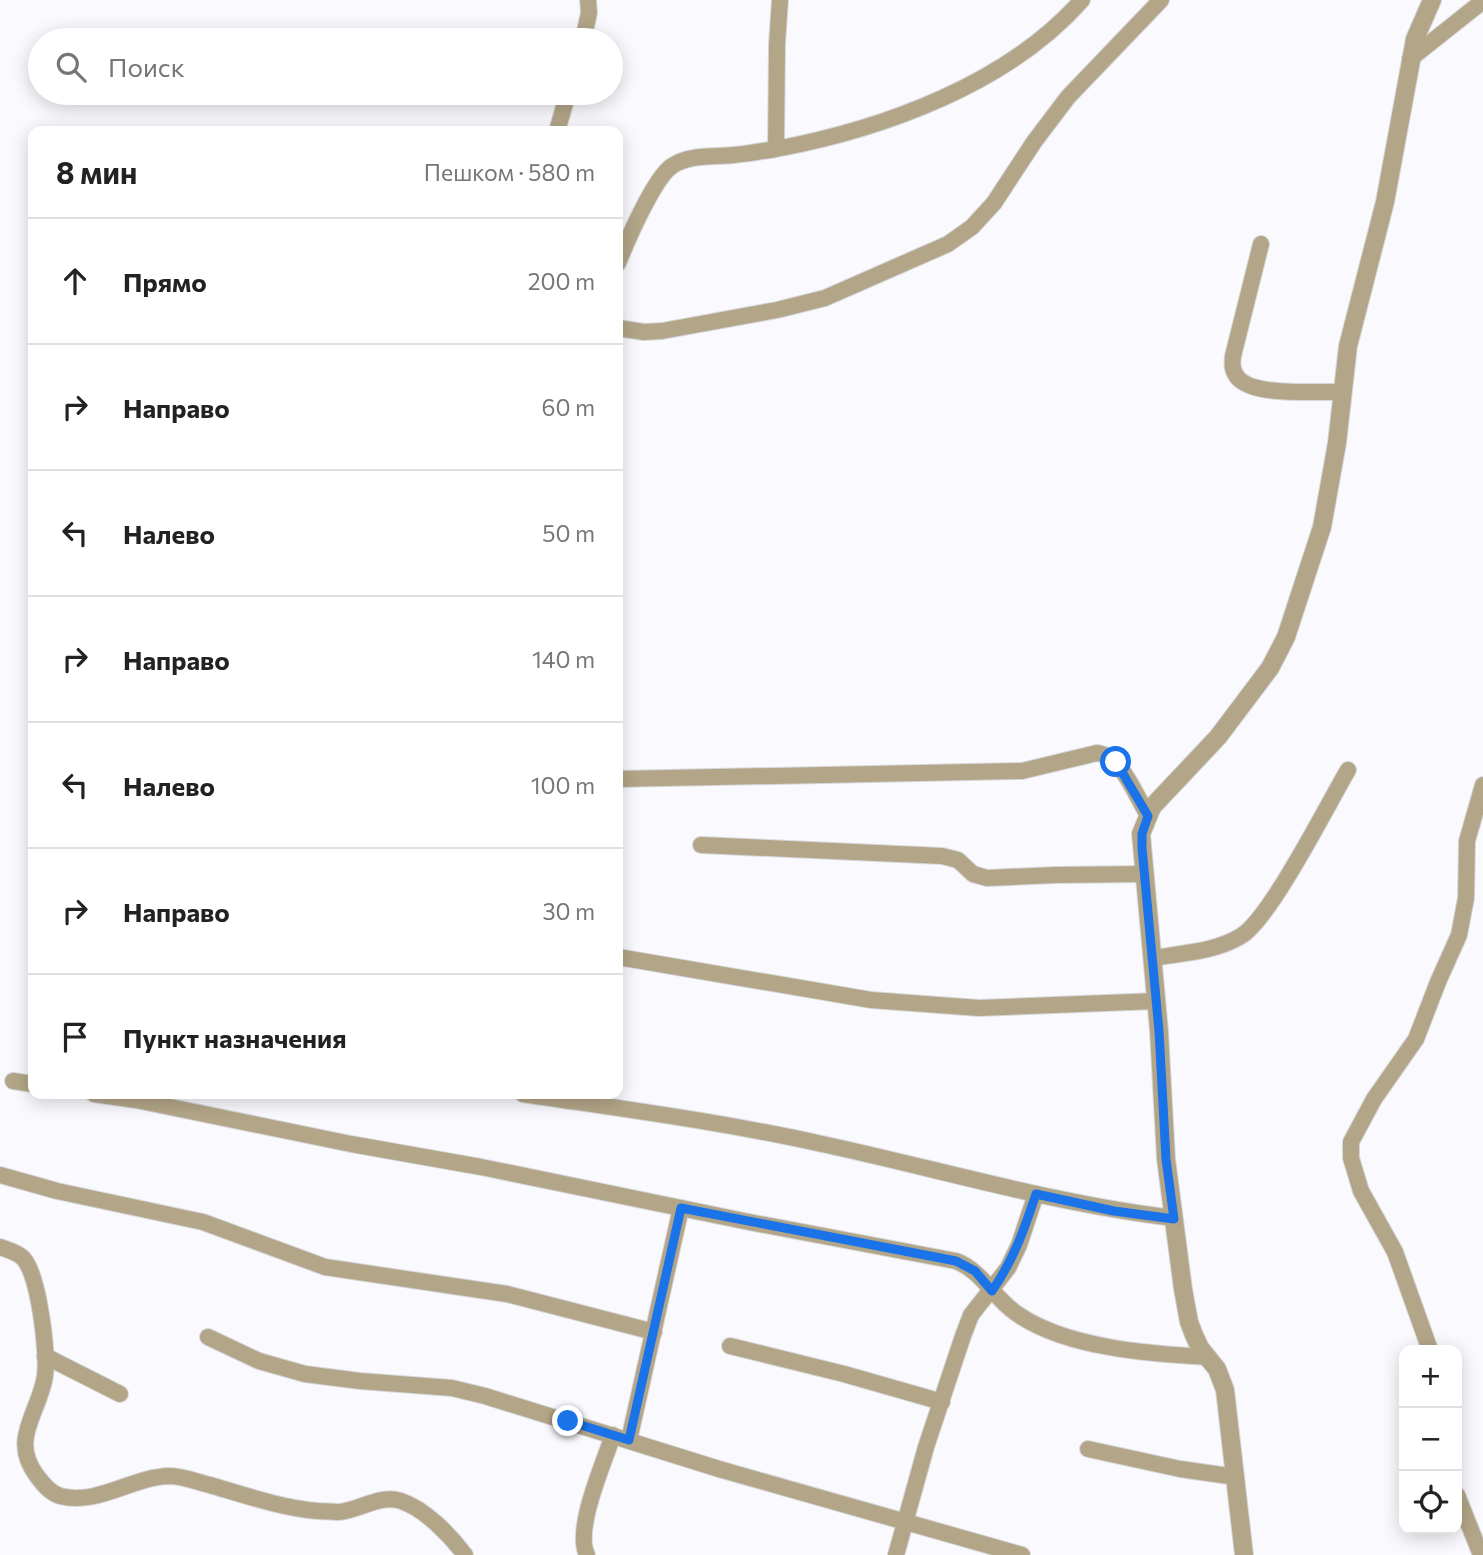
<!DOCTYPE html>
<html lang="ru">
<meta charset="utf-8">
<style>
:root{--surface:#fff;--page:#f2f2f2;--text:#222;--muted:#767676;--line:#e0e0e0}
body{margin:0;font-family:Commissioner,sans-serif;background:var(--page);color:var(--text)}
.controls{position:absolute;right:21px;bottom:21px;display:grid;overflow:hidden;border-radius:14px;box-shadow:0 4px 18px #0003}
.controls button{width:63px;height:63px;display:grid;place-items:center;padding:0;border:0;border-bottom:2px solid var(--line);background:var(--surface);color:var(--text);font:35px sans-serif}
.stop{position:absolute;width:21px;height:21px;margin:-16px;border:5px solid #1a73e8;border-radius:50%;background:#fff}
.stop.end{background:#1a73e8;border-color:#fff;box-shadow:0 2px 7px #0008}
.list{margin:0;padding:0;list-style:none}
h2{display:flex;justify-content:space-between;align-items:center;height:91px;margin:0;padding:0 28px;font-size:30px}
h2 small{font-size:23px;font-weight:400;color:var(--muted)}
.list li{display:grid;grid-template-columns:46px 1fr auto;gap:21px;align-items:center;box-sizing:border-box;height:126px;padding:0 28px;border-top:2px solid var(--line)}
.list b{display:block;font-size:26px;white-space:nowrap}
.list em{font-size:23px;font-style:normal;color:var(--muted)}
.icon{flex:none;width:38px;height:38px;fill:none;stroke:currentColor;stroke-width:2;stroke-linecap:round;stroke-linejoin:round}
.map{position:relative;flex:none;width:1483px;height:1555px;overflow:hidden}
.search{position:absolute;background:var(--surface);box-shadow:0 4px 18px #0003;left:28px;top:28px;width:595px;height:77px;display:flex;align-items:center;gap:18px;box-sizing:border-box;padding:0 24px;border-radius:38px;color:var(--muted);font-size:26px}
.panel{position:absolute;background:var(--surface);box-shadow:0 4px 18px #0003;left:28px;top:126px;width:595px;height:973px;border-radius:14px}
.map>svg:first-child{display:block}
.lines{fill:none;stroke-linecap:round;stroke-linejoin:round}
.minor-casing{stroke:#d7d8dc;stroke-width:18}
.tertiary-casing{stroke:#d7d8dc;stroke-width:20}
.minor{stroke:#b3a688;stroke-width:16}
.tertiary{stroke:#b3a688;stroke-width:18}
.route{stroke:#1a73e8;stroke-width:9}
</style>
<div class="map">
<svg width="1483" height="1555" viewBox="0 0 1483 1555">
<rect width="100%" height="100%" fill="#fafafe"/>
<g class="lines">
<g class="minor-casing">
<g id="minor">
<path d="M583,40L589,13L588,0"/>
<path d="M1410,59L1483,1"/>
<path d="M557,131L568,93"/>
<path d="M776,148L777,44L780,0"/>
<path d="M1261,244L1233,356C1232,364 1232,371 1238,378C1255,397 1317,391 1342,392"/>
<path d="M618,263C627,241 654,178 672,166C689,154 714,157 734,155C748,154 762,151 776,149C883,129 1008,84 1082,0"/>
<path d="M618,328L644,332L662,331L777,310L825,298L948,244L972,227L994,203L1034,142L1068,97L1161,0"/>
<path d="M618,779L1022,771L1097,753C1122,756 1135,795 1148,815"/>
<path d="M701,845L942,856L958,860L973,874L987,878L1055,875L1144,874"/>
<path d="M618,957L871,1000L979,1008L1157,1001"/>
<path d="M1153,958C1182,953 1215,952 1241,936C1270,919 1328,804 1348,770"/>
<path d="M13,1081L33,1084"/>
<path d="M94,1094L136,1100L351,1144L481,1167L749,1222L956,1261C982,1271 993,1297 1016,1313C1065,1348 1150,1354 1208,1357"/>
<path d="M523,1094C623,1109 723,1122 822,1144C939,1169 1054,1204 1174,1218"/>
<path d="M0,1175L57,1191L203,1222L325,1267L507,1294L654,1332"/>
<path d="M0,1247C8,1250 17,1252 23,1258C39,1275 48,1353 45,1376C39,1414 9,1439 37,1476C43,1484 50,1493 60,1496C97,1506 132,1477 169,1476C183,1476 197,1482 210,1485C244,1495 282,1508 318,1511C325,1511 333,1512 339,1512C360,1510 380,1494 401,1501C425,1509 450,1535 465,1555"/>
<path d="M208,1337L259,1361L305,1374L360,1381L452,1388L485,1396L719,1469L1022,1555"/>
<path d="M730,1346L844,1374L942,1402"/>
<path d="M1430,1350L1395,1252L1361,1191L1351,1158V1142L1374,1099L1416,1039L1438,982L1459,935L1466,898L1467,841L1483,785"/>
<path d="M45,1356L120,1394"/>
<path d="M629,1440L681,1208"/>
<path d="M1088,1449L1180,1469L1236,1477"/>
<path d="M1457,1495L1481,1555"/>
<path d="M587,1555C574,1529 604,1463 613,1435"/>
<path d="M896,1555L926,1447L963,1336L971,1315L1008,1268L1019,1245L1036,1194"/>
</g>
</g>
<g class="tertiary-casing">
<path id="tertiary" d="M1244,1555L1225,1390L1217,1369L1200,1348L1194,1335L1189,1322L1183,1289L1166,1159L1159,1031L1141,834L1152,807L1218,737L1270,668L1286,637L1322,527L1337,443L1348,346L1385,202L1415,39L1432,0"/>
</g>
<use href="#minor" class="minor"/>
<use href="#tertiary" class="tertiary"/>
</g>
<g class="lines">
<path class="route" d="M568,1421L629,1440L681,1208L956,1261L975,1271L992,1291C1014,1259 1024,1230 1036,1194L1114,1211L1174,1219L1166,1159L1159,1031L1142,848V834L1148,816L1116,762"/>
</g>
</svg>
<div class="controls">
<button>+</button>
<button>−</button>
<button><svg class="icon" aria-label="locate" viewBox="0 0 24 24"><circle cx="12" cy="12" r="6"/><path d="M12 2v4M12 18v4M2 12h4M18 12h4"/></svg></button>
</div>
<div class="stop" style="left:1116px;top:762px"></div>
<div class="stop end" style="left:568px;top:1421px"></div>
<div class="search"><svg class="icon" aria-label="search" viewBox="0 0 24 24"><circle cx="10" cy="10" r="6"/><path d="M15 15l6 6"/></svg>Поиск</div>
<section class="panel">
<h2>8 мин<small>Пешком · 580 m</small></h2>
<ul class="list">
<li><svg class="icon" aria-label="ahead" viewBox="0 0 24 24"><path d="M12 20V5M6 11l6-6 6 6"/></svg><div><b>Прямо</b></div><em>200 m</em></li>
<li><svg class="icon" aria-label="right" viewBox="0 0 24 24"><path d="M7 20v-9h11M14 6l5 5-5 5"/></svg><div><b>Направо</b></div><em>60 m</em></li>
<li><svg class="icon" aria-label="left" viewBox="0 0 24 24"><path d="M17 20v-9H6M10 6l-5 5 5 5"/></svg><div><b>Налево</b></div><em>50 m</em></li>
<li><svg class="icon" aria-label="right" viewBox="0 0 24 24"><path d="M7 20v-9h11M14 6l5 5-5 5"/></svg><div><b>Направо</b></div><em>140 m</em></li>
<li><svg class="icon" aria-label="left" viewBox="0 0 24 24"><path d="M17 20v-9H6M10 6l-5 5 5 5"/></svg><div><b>Налево</b></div><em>100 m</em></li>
<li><svg class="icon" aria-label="right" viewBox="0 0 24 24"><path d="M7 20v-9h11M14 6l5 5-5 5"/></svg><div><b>Направо</b></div><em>30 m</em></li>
<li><svg class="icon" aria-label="arrive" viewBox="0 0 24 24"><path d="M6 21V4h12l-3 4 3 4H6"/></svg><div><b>Пункт назначения</b></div></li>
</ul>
</section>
</div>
